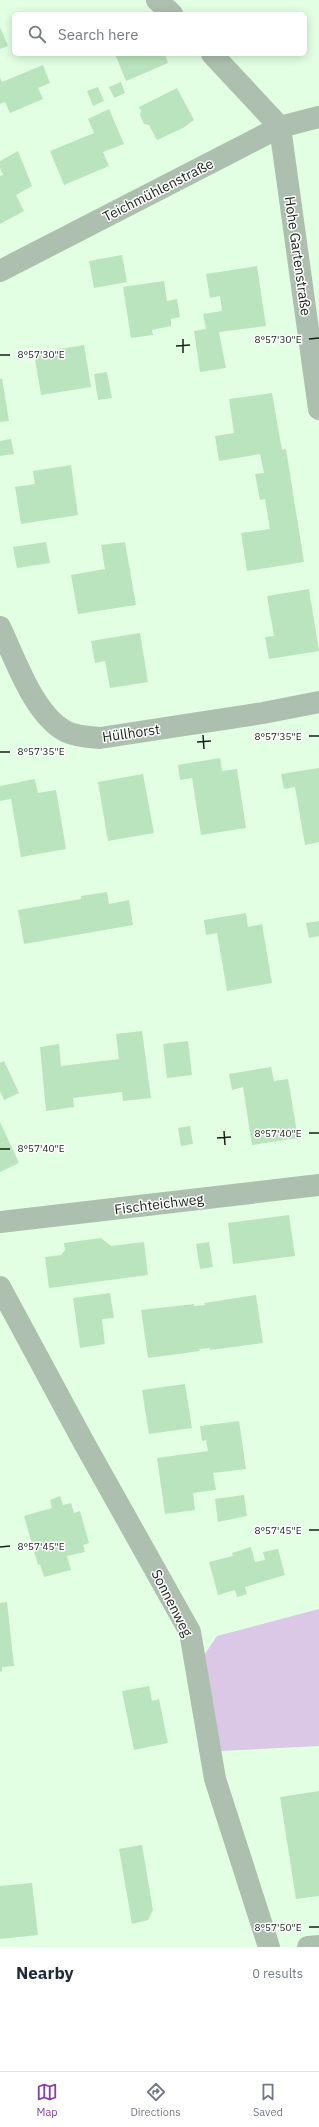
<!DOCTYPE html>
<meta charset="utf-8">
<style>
:root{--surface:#fff;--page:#f6f6f7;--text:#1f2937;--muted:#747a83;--line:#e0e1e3;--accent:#883dae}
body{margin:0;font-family:"IBM Plex Sans",sans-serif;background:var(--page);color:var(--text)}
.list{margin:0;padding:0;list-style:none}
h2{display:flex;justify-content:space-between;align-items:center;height:52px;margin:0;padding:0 16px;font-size:17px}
h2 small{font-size:13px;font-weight:400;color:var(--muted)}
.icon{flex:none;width:22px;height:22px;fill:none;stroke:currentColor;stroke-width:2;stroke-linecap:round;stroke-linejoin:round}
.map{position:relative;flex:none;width:319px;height:1947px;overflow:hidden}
.search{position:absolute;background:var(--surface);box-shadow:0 2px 10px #0003;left:12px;right:12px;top:12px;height:44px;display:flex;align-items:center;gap:10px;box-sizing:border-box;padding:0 14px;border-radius:6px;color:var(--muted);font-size:15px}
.sheet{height:124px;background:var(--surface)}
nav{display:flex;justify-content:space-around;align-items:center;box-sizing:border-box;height:56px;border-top:1px solid var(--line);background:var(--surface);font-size:11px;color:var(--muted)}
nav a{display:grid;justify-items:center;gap:2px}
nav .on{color:var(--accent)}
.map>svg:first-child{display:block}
.green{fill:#dac8e6}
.building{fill:#bae4bd}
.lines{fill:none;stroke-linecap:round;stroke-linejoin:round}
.minor{stroke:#adbfae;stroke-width:22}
.ticks{fill:none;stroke:#162117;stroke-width:1.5}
.labels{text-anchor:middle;stroke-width:3;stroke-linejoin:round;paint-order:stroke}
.street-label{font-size:14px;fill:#162117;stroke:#fff}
.ticks-label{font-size:10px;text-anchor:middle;fill:#162117;stroke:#fff;stroke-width:3;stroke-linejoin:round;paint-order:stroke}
</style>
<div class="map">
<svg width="319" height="1947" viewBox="0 0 319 1947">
<rect width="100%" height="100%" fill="#e2ffe3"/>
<path class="green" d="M319,1609V1746L220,1751L204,1655L217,1636Z"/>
<g class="building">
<path d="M0,27L8,46L0,49Z"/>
<path d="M115,54H165L168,63L126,81Z"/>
<path d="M43,65L50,83L38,88L43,99L10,113L5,102L0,104V78L2,82Z"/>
<path d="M121,82L125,93L114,98L109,87Z"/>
<path d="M98,87L104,101L93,106L87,91Z"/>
<path d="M177,88L194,120L183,128L157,140L149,125L144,124L140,115L141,111L139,107Z"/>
<path d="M109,109L124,144L103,152L109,166L64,185L50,151L94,133L88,119Z"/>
<path d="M18,151L32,186L16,195L24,211L0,224V176L3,175L0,168V161Z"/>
<path d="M122,255L127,282L94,288L89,261Z"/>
<path d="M257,266L266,326L219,332L226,368L200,372L194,331L206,329L203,314L222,311L220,296L210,298L206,274Z"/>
<path d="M164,281L167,301L177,299L180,317L171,319V326L152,330L153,335L131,338L123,287Z"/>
<path d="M84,345L91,387L41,395L34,353Z"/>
<path d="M107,372L112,398L98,400L94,374Z"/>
<path d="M2,378L9,421L0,422V379Z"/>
<path d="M272,393L282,450L286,449L304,562L247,571L241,533L270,529L265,499L260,500L255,474L264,473L260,454L219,461L215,436L234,433L229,399Z"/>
<path d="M11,439L14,454L0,456V441Z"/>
<path d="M71,465L78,515L21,524L15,487L35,484L33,471Z"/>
<path d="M46,542L50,563L17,568L13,547Z"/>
<path d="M125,542L136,605L78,614L71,575L105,569L101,545Z"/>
<path d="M309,589L319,651L269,659L265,637L274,636L267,596Z"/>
<path d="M140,633L148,682L110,688L105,661L95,663L91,641Z"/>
<path d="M220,758L222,771L237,769L246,828L201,835L192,778L180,780L178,765Z"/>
<path d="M319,768V842L305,845L295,787L284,789L281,774Z"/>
<path d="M143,774L154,833L108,841L98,782Z"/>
<path d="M35,779L38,793L56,790L66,849L21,857L11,799L0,801V786Z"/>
<path d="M107,892L109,904L129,900L133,925L24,944L18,910L81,899V896Z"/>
<path d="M246,913L248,927L262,924L272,983L227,991L217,933L206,935L204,920Z"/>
<path d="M319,921V936L309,938L306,923Z"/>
<path d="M142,1031L151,1098L123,1101L122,1092L73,1098L74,1107L46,1111L40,1047L59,1044L61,1066L119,1059L116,1034Z"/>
<path d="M188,1041L192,1075L167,1078L163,1044Z"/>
<path d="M4,1061L19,1093L4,1100L0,1091V1063Z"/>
<path d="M271,1067L274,1081L288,1079L298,1138L252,1145L243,1087L232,1090L229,1074Z"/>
<path d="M0,1122L19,1163L0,1172Z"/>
<path d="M190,1126L193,1144L181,1146L178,1128Z"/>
<path d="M289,1215L295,1256L233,1264L228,1223Z"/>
<path d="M101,1238L111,1246L144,1242L148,1275L49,1288L45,1257L61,1255L65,1250L64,1243Z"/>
<path d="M209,1242L213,1267L200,1269L196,1244Z"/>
<path d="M110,1293L114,1318L102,1319L105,1344L80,1348L73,1298Z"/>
<path d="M256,1295L263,1343L210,1350V1348L199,1349L200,1351L148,1358L141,1310L194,1304V1306L205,1305L204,1303Z"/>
<path d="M185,1384L192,1428L149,1434L142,1390Z"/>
<path d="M239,1421L246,1469L213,1473L216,1490L193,1493L195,1510L165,1514L157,1458L208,1451L206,1440L202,1441L200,1426Z"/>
<path d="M244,1495L247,1516L218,1522L215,1499Z"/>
<path d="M60,1496L63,1505L71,1503L74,1513L80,1511L89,1543L83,1545L85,1552L67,1556L71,1570L44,1577L40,1564L38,1565L24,1516L52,1508L50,1500Z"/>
<path d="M251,1547L255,1562L265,1560L263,1552L278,1549L285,1575L245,1587L247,1594L237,1597L235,1590L218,1595L209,1562L233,1556L232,1553Z"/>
<path d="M7,1602L14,1666L2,1667V1671L0,1672V1603Z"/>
<path d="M149,1686L152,1701L159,1699L168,1743L134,1750L122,1691Z"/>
<path d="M319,1791V1896L296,1899L280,1797Z"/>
<path d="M142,1845L153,1910L148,1920L132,1924L119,1849Z"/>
<path d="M32,1883L38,1935L0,1939V1886Z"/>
</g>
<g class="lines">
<g class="minor">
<path d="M157,0L172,14"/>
<path d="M212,54L280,127"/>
<path d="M280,127L319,409"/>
<path d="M0,271L280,127L319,117"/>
<path d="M0,627C15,658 34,716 67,732C78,737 89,737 100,738L263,713L319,702"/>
<path d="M0,1222L319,1185"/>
<path d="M0,1287L83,1441L190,1632L215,1779L269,1947"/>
<path d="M308,1947L319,1946"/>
</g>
</g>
<path class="ticks" d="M183,339V353M309,339L319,338M176,346L190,345M0,355H10M203,735L204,749M309,736H319M197,742L211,741M0,752H10M224,1131L225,1145M309,1133H319M217,1138L231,1137M0,1149H10M309,1530H319M0,1547L10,1546M309,1927H319"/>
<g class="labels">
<g class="street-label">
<text transform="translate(158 190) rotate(-27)" y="5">Teichmühlenstraße</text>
<text transform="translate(298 256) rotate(82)" y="5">Hohe Gartenstraße</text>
<text transform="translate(131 733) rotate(-8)" y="5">Hüllhorst</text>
<text transform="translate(159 1204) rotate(-7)" y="5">Fischteichweg</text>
<text transform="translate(172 1603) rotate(63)" y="5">Sonnenweg</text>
</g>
</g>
<g class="ticks-label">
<text x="278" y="343">8°57'30"E</text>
<text x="41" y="358">8°57'30"E</text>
<text x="278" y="740">8°57'35"E</text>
<text x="41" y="755">8°57'35"E</text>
<text x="278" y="1137">8°57'40"E</text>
<text x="41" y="1152">8°57'40"E</text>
<text x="278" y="1534">8°57'45"E</text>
<text x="41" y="1550">8°57'45"E</text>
<text x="278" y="1931">8°57'50"E</text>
</g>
</svg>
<div class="search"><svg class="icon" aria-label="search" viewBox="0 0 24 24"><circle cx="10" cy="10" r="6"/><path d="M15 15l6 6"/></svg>Search here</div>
</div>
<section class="sheet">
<h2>Nearby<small>0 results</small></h2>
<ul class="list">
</ul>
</section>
<nav>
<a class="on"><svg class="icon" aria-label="map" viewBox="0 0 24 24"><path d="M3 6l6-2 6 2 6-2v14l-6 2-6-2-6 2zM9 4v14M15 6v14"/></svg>Map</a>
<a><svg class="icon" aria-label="directions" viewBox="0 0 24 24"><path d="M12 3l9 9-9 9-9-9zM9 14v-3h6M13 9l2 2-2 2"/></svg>Directions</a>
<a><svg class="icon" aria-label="saved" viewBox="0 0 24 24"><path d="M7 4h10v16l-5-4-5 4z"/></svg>Saved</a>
</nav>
